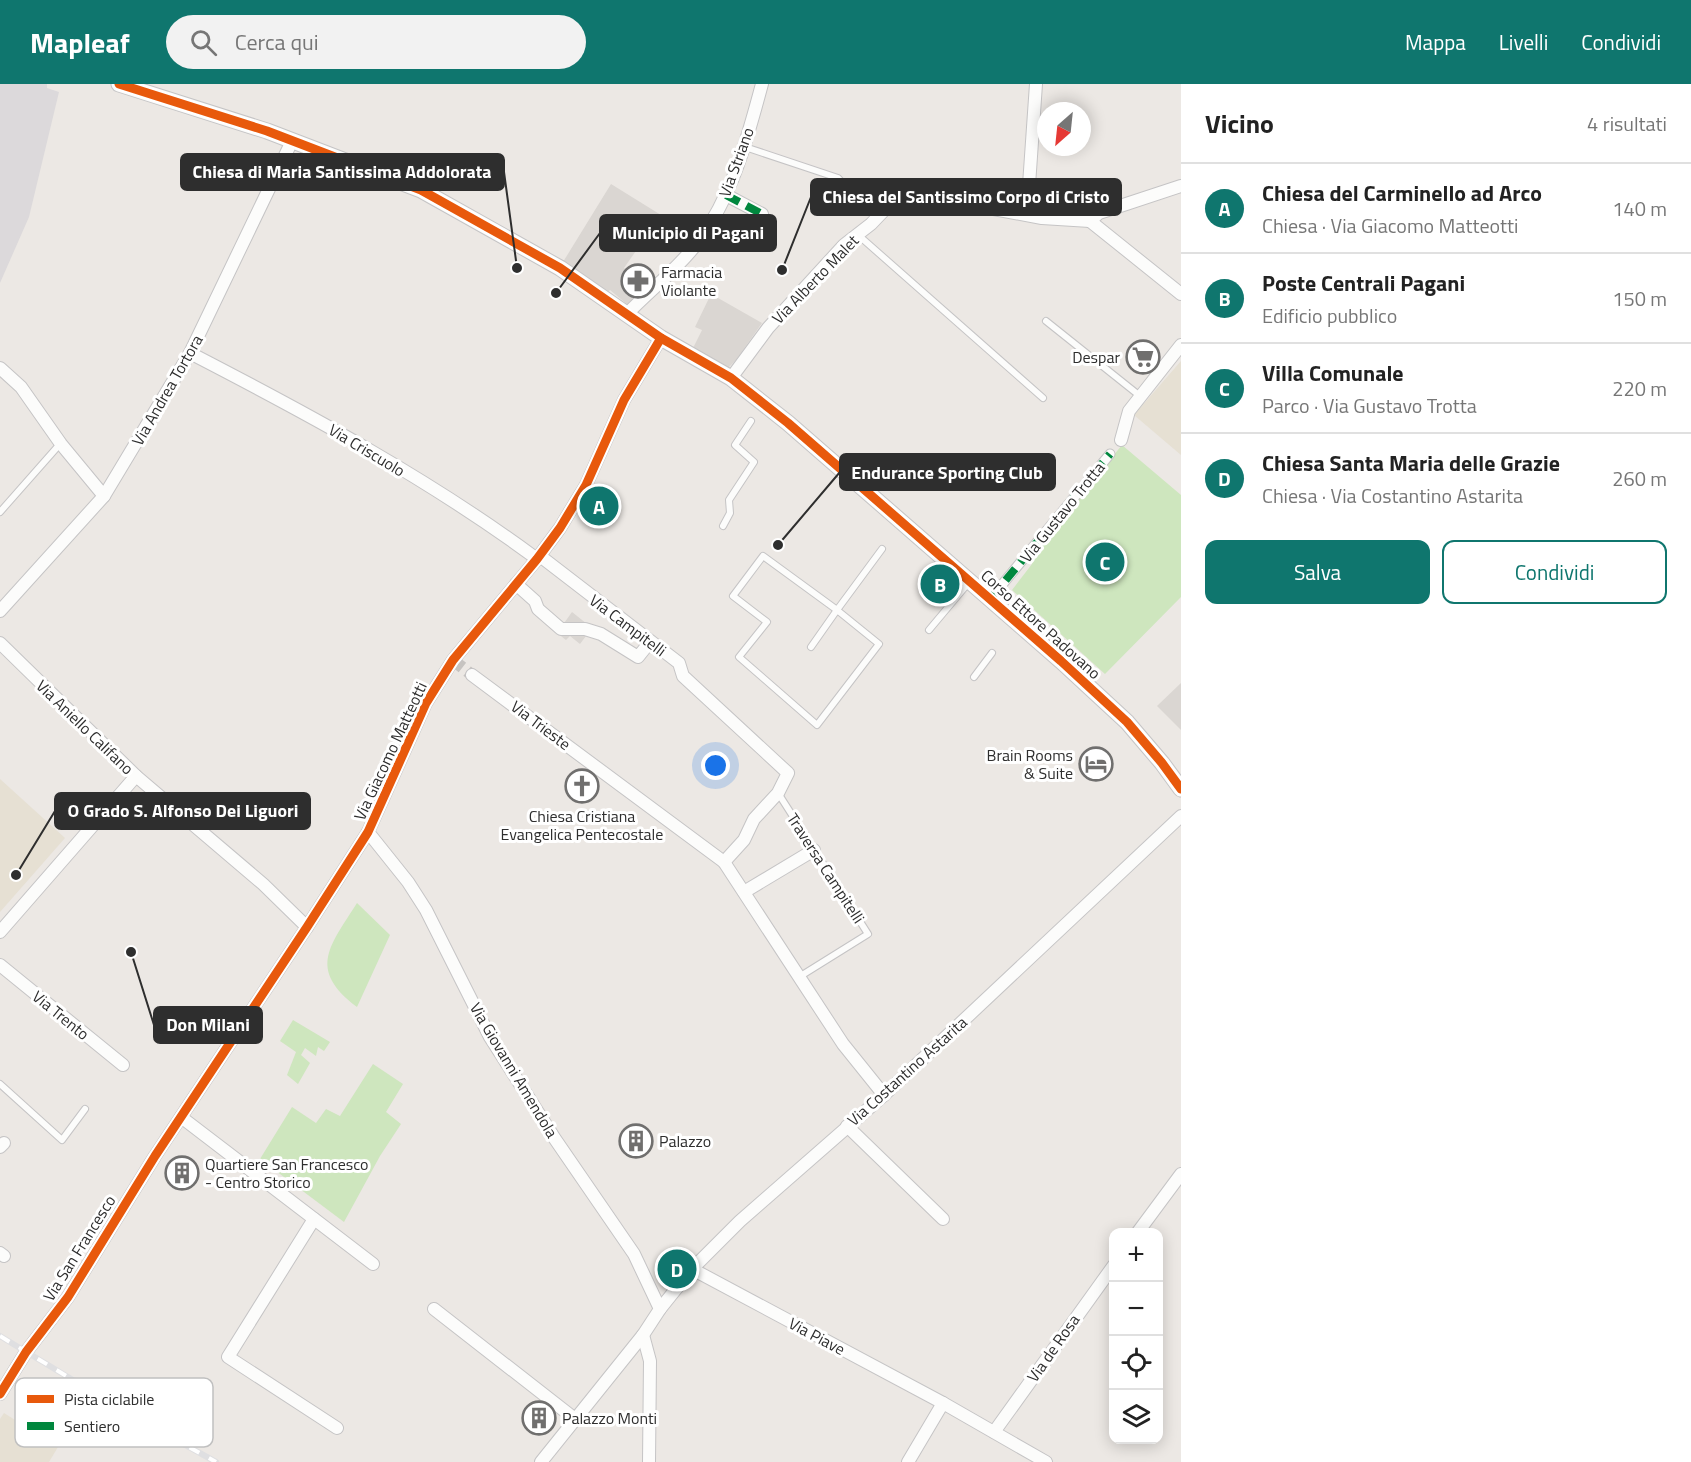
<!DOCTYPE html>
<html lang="it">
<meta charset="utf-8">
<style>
:root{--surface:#fff;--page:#f2f2f2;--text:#222;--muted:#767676;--line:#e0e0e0;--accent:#0f766e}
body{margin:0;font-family:"Titillium Web",sans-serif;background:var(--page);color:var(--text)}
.controls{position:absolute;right:18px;bottom:18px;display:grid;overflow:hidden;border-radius:12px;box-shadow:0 3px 15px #0003}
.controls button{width:54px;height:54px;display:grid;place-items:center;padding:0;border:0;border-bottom:2px solid var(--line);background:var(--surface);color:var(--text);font:30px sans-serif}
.compass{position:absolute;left:1037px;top:18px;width:54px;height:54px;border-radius:50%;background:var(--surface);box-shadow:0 3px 15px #0003;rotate:207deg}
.you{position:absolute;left:716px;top:682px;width:21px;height:21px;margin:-15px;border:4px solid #fff;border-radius:50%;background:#1a73e8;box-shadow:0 0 0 9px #1a73e833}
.badge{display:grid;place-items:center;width:39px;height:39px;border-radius:50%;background:var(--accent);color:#fff;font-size:20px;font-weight:700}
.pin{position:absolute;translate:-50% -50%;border:3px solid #fff;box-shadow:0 2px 6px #0006}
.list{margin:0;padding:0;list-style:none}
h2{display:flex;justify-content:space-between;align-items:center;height:78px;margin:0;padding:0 24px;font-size:26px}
h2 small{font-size:20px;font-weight:400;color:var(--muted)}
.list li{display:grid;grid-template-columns:39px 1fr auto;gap:18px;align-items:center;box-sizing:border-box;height:90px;padding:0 24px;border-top:2px solid var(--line)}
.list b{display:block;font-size:22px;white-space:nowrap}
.list p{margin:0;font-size:20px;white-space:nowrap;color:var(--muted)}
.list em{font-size:20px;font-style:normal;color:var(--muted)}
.actions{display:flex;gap:12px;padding:18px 24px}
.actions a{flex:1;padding:14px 0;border:2px solid var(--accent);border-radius:12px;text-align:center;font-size:21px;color:var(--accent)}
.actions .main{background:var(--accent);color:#fff}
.icon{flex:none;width:33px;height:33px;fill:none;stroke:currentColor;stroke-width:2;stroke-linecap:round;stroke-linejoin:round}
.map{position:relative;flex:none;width:1181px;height:1378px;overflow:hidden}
header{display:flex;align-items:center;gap:36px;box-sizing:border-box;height:84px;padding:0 30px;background:var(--accent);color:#fff}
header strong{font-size:28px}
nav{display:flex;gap:33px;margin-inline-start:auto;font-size:21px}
.search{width:420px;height:54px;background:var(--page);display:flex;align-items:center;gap:15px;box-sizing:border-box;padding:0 21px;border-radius:33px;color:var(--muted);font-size:22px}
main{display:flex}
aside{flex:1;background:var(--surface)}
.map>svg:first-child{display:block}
.industrial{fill:#dcd9db}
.education{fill:#e6e0d3}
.green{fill:#cee6be}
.plaza{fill:#dad6d2}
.water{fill:#99d6ec}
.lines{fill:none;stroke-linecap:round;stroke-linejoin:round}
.minor-tunnel{stroke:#c6c3c0;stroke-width:12;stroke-dasharray:12 6;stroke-linecap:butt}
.service-casing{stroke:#c5c4c5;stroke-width:8}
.pedestrian-casing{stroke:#c5c4c5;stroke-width:11}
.minor-casing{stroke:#c5c4c5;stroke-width:14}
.tertiary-casing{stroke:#c5c4c5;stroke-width:17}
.service{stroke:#fcfcfb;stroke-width:6}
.pedestrian{stroke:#fcfcfb;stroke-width:9}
.minor{stroke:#fcfcfb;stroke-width:12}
.tertiary{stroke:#fcfcfb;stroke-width:15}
.rail-casing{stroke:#dfdfe1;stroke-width:6}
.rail{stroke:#fff;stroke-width:4;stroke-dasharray:11;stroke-linecap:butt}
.quiet{stroke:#00873e;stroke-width:8;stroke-dasharray:15 8;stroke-linecap:butt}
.cycleway-casing{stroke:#fff;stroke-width:13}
.cycleway{stroke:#e8590c;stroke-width:9}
.labels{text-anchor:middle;stroke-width:6;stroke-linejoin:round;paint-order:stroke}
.street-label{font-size:16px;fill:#2e2e2e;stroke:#fff}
.poi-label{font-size:16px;fill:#2e2e2e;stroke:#fff;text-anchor:start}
.key{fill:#fff;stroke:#c0c0c0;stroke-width:1.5}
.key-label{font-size:16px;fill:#2e2e2e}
.leader{fill:none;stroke:#2e2e2e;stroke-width:2}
.callout-dot{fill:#2e2e2e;stroke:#fff;stroke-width:2}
.callout{fill:#2e2e2e;stroke:#2e2e2e;stroke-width:2}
.callout-label{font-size:18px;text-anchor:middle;font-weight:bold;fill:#fff}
</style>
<header>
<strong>Mapleaf</strong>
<div class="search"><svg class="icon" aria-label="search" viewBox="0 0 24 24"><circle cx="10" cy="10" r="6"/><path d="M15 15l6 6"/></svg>Cerca qui</div>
<nav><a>Mappa</a><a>Livelli</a><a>Condividi</a></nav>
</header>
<main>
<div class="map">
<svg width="1181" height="1378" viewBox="0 0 1181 1378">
<rect width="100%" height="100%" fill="#ece8e4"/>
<path class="industrial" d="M0,0H47V4L59,8L29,133L0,199Z"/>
<g class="education">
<path d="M1181,277V371L1134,331Z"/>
<path d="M0,695L65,754L0,828Z"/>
<path d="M4,1329L58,1363L49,1378H0V1335Z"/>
</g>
<g class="green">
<path d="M1122,361L1181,411V513L1105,590L1012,506L1032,480L1028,476Z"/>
<path d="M357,819L390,851L357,923C307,885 330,862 357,819Z"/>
<path d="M293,936L330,958L324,967L318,963L316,972L305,964L301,971L310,979L298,1000L287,991L296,968L280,957Z"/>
<path d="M373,980L403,1000L386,1028L401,1040L380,1072L344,1138L260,1075L292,1023L316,1039L326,1025L340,1032Z"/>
</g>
<g class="plaza">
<path d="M611,100L661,131L624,184L645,201L628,221L610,206L608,208L563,178Z"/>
<path d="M711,210L762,239L736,276L727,285L693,264L702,246L695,243Z"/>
<path d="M572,528L592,544L580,560L570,552L566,556L557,549Z"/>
<path d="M1181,599V646L1157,622Z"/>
</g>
<circle class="water" cx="1117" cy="482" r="9"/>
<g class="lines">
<path class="minor-tunnel" d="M453,576L472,591"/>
<g class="service-casing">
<g id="service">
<path d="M745,63L838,94L859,116L879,130"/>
<path d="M857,150L1043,314"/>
<path d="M1046,237L1140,312"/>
<path d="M0,428L60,360"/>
<path d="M723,442L730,429L729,416L754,378L735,361L751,337"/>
<path d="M929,546L970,497"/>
<path d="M811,563L837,526L879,560L817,641L739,573L767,538L733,512L763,472L837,526L882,465"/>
<path d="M974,593L992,569"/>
<path d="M778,709L868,850L799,893"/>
<path d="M0,1000L62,1056L85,1025"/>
</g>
</g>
<g class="pedestrian-casing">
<path id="pedestrian" d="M991,514L1110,370"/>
</g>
<g class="minor-casing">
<g id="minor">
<path d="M726,111L762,130"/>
<path d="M1027,130L1036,0"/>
<path d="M1090,137L1181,210"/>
<path d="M1090,137L1099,129L1181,102"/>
<path d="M627,230C650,206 678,185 698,158C733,111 747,55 762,0"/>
<path d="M190,269C310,331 429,395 537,475"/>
<path d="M0,284L21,303L61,360L104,412"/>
<path d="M731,294L768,244L844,161L871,140L893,117L907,113L924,112L1042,134L1090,137"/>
<path d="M1121,356L1129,327L1181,261"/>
<path d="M540,472L679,579L683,592L788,689L778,709L754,735L744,756L724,778"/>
<path d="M516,500L535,517L538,525L561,545H585L601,550L638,573L650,558"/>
<path d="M0,527L104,412L190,269L292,57"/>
<path d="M0,559L136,692L263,800L307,843"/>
<path d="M472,591L724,778L843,960L884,1011"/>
<path d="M368,748L408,798L426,826L490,953L555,1055L634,1170L660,1225"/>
<path d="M744,808L814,766"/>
<path d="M0,848L136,692"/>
<path d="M0,881L123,981"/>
<path d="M181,1033L373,1180"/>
<path d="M847,1042L943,1135"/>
<path d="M0,1063L4,1059"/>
<path d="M314,1135L228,1273L337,1344"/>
<path d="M1138,1148L1181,1090"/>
<path d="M0,1169L4,1172"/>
<path d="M692,1185L943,1319L1046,1378"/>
<path d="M434,1225L575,1335"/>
<path d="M643,1251L650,1277L649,1378"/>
<path d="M0,1310L26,1268L68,1213L155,1072L307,843L368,748L426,619L453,576L537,475L560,444L586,401L624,316L661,254"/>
<path d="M994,1348L1114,1181"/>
<path d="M541,1378L643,1251L660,1225L692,1185L740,1137L884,1011L1181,732"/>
<path d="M908,1378L943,1319"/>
</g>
</g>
<g class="tertiary-casing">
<path id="tertiary" d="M119,0L267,47L421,106L560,184L661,254L731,294L788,339L1061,577L1127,638L1162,679L1181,705"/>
</g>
<use href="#service" class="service"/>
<use href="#pedestrian" class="pedestrian"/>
<use href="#minor" class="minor"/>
<use href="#tertiary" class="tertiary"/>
<g class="rail-casing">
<path id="rail" d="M0,1252L131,1331L216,1378"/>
</g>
<use href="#rail" class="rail"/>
<g class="quiet">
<path d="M726,111L762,130"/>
<path d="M991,514L1110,370"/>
</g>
<g class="cycleway-casing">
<g id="cycleway">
<path d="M119,0L267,47L421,106L560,184L661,254L731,294L788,339L1061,577L1127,638L1162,679L1181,705"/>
<path d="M0,1310L26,1268L68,1213L155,1072L307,843L368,748L426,619L453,576L537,475L560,444L586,401L624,316L661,254"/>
</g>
</g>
<use href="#cycleway" class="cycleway"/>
</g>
<defs>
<g id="pharmacy-ring" transform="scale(1.725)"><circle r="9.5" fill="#fff" stroke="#706f6e" stroke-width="1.5"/><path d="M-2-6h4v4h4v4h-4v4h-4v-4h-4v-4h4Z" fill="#706f6e"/></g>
<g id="supermarket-ring" transform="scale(1.725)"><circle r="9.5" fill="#fff" stroke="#706f6e" stroke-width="1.5"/><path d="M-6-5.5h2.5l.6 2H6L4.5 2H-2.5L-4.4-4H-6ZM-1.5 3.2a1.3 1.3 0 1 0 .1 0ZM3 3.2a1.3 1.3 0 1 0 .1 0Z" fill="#706f6e"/></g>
<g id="hotel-ring" transform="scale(1.725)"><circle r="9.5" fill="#fff" stroke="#706f6e" stroke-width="1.5"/><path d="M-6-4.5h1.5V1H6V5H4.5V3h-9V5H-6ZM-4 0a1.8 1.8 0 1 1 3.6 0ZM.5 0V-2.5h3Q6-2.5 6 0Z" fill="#706f6e"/></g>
<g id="church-ring" transform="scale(1.725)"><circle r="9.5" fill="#fff" stroke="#706f6e" stroke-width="1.5"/><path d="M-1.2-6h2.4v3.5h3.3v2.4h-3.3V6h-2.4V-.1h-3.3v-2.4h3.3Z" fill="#706f6e"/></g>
<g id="building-ring" transform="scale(1.725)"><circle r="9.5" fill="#fff" stroke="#706f6e" stroke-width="1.5"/><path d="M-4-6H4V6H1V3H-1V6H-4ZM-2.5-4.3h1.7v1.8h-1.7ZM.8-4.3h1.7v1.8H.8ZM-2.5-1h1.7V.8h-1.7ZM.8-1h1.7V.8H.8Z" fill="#706f6e"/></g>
</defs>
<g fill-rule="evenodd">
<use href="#pharmacy-ring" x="638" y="197"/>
<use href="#supermarket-ring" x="1143" y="273"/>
<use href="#hotel-ring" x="1096" y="680"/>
<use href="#church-ring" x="582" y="702"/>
<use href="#building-ring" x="636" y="1057"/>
<use href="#building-ring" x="182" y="1089"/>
<use href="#building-ring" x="539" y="1334"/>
</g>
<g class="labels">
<g class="street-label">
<text transform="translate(736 78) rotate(-70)" y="6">Via Striano</text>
<text transform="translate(815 195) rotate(-46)" y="6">Via Alberto Malet</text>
<text transform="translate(167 306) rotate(-60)" y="6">Via Andrea Tortora</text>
<text transform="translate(367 366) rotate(31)" y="6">Via Criscuolo</text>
<text transform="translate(1062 428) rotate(-51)" y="6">Via Gustavo Trotta</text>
<text transform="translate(1041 540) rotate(42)" y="6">Corso Ettore Padovano</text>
<text transform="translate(628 541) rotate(37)" y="6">Via Campitelli</text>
<text transform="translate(541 641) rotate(37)" y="6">Via Trieste</text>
<text transform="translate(85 643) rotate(44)" y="6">Via Aniello Califano</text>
<text transform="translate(390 667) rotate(-65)" y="6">Via Giacomo Matteotti</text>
<text transform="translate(826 784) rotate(57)" y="6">Traversa Campitelli</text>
<text transform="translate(61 931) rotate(39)" y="6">Via Trento</text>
<text transform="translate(514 986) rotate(59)" y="6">Via Giovanni Amendola</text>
<text transform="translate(907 987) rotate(-42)" y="6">Via Costantino Astarita</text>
<text transform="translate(79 1164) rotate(-58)" y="6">Via San Francesco</text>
<text transform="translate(817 1252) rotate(28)" y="6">Via Piave</text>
<text transform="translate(1053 1264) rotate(-55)" y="6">Via de Rosa</text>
</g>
<g class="poi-label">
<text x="661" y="194">Farmacia<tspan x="661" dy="18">Violante</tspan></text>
<text x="1120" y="279" text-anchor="end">Despar</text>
<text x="1073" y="677" text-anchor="end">Brain Rooms<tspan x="1073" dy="18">&amp; Suite</tspan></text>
<text x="582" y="738" text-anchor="middle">Chiesa Cristiana<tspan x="582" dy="18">Evangelica Pentecostale</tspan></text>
<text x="659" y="1063">Palazzo</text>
<text x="205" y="1086">Quartiere San Francesco<tspan x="205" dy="18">- Centro Storico</tspan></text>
<text x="562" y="1340">Palazzo Monti</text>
</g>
</g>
<rect x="15" y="1294" width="198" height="69" rx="9" class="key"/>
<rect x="27" y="1311" width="27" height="8" fill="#e8590c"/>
<rect x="27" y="1338" width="27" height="8" fill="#00873e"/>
<g class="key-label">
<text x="64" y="1321">Pista ciclabile</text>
<text x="64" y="1348">Sentiero</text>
</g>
<path class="leader" d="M517 184L504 88M782 186L811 113M556 209L600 149M778 461L840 388M16 791L55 727M131 868L154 941"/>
<g class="callout-dot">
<circle cx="517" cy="184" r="6"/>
<circle cx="782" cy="186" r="6"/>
<circle cx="556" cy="209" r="6"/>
<circle cx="778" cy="461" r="6"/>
<circle cx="16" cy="791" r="6"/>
<circle cx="131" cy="868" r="6"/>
</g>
<g class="callout">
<rect x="181" y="70" width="323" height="36" rx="6"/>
<rect x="811" y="95" width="310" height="36" rx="6"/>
<rect x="600" y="131" width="176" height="36" rx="6"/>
<rect x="840" y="370" width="215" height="36" rx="6"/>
<rect x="55" y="709" width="255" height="36" rx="6"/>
<rect x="154" y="923" width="108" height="36" rx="6"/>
</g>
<g class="callout-label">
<text x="342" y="94">Chiesa di Maria Santissima Addolorata</text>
<text x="966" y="119">Chiesa del Santissimo Corpo di Cristo</text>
<text x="688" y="155">Municipio di Pagani</text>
<text x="947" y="395">Endurance Sporting Club</text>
<text x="183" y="733">O Grado S. Alfonso Dei Liguori</text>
<text x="208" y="947">Don Milani</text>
</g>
</svg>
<div class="controls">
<button>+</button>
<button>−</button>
<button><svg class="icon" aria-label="locate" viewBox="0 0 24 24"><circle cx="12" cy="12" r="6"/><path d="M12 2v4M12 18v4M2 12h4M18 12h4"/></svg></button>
<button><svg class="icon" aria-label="layers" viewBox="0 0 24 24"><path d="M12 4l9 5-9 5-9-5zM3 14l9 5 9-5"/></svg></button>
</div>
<svg class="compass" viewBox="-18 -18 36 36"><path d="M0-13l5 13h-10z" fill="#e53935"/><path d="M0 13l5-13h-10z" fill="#767676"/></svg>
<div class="you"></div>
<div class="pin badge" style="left:599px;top:422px">A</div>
<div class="pin badge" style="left:940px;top:500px">B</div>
<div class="pin badge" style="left:1105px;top:478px">C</div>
<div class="pin badge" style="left:677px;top:1185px">D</div>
</div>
<aside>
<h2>Vicino<small>4 risultati</small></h2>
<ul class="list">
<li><span class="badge">A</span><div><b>Chiesa del Carminello ad Arco</b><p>Chiesa · Via Giacomo Matteotti</p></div><em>140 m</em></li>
<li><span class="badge">B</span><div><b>Poste Centrali Pagani</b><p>Edificio pubblico</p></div><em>150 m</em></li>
<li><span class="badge">C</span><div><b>Villa Comunale</b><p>Parco · Via Gustavo Trotta</p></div><em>220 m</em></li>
<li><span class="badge">D</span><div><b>Chiesa Santa Maria delle Grazie</b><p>Chiesa · Via Costantino Astarita</p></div><em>260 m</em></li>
</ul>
<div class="actions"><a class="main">Salva</a><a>Condividi</a></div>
</aside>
</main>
